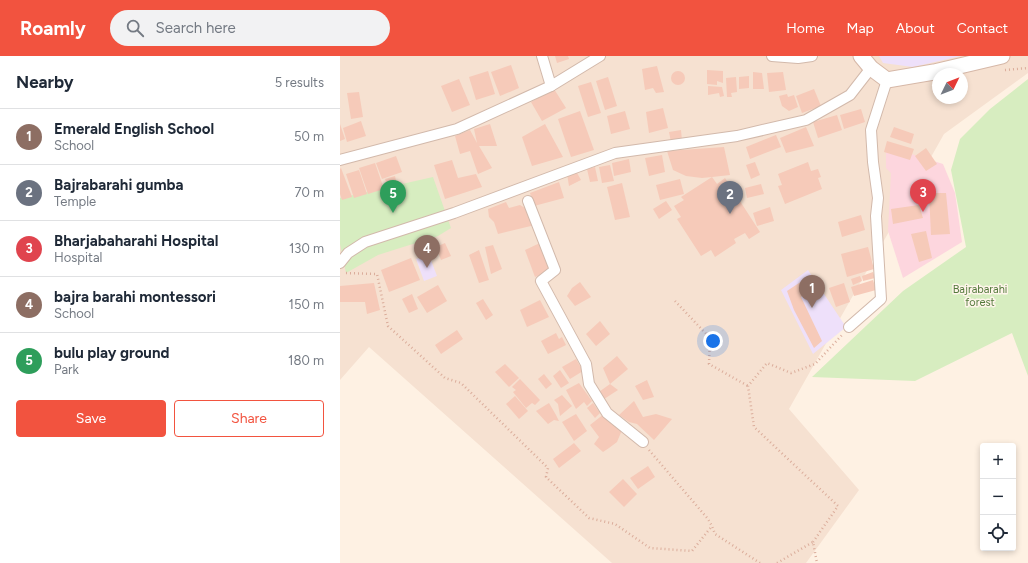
<!DOCTYPE html>
<meta charset="utf-8">
<style>
:root{--surface:#fff;--page:#f2f2f3;--text:#1f2937;--muted:#747a83;--line:#e0e1e3;--accent:#f2533f}
body{margin:0;font-family:Figtree,sans-serif;background:var(--page);color:var(--text)}
.controls{position:absolute;right:12px;bottom:12px;display:grid;overflow:hidden;border-radius:4px;box-shadow:0 2px 6px #0003}
.controls button{width:36px;height:36px;display:grid;place-items:center;padding:0;border:0;border-bottom:1px solid var(--line);background:var(--surface);color:var(--text);font:20px sans-serif}
.compass{position:absolute;left:592px;top:12px;width:36px;height:36px;border-radius:50%;background:var(--surface);box-shadow:0 2px 6px #0003;rotate:47deg}
.you{position:absolute;left:373px;top:285px;width:14px;height:14px;margin:-10px;border:3px solid #fff;border-radius:50%;background:#1a73e8;box-shadow:0 0 0 6px #1a73e833}
.badge{display:grid;place-items:center;width:26px;height:26px;border-radius:50%;background:var(--accent);color:#fff;font-size:13px;font-weight:700}
.pin{position:absolute;translate:-50% -33px;filter:drop-shadow(0 1px 2px #0008)}
.pin::after{content:'';position:absolute;top:21px;width:14px;height:12px;background:inherit;clip-path:polygon(0 0,100% 0,50% 100%)}
.list{margin:0;padding:0;list-style:none}
h2{display:flex;justify-content:space-between;align-items:center;height:52px;margin:0;padding:0 16px;font-size:17px}
h2 small{font-size:13px;font-weight:400;color:var(--muted)}
.list li{display:grid;grid-template-columns:26px 1fr auto;gap:12px;align-items:center;box-sizing:border-box;height:56px;padding:0 16px;border-top:1px solid var(--line)}
.list b{display:block;font-size:15px;white-space:nowrap}
.list p{margin:0;font-size:13px;white-space:nowrap;color:var(--muted)}
.list em{font-size:13px;font-style:normal;color:var(--muted)}
.actions{display:flex;gap:8px;padding:12px 16px}
.actions a{flex:1;padding:9px 0;border:1px solid var(--accent);border-radius:4px;text-align:center;font-size:14px;color:var(--accent)}
.actions .main{background:var(--accent);color:#fff}
.icon{flex:none;width:22px;height:22px;fill:none;stroke:currentColor;stroke-width:2;stroke-linecap:round;stroke-linejoin:round}
.map{position:relative;flex:none;width:688px;height:507px;overflow:hidden}
header{display:flex;align-items:center;gap:24px;box-sizing:border-box;height:56px;padding:0 20px;background:var(--accent);color:#fff}
header strong{font-size:19px}
nav{display:flex;gap:22px;margin-inline-start:auto;font-size:14px}
.search{width:280px;height:36px;background:var(--page);display:flex;align-items:center;gap:10px;box-sizing:border-box;padding:0 14px;border-radius:22px;color:var(--muted);font-size:15px}
main{display:flex}
aside{flex:1;background:var(--surface)}
.map>svg:first-child{display:block}
.residential{fill:#f6e1d1;fill-rule:evenodd}
.education{fill:#eee0fa}
.medical{fill:#fdd6de}
.green{fill:#d7edc0}
.building{fill:#f6cab9}
.lines{fill:none;stroke-linecap:round;stroke-linejoin:round}
.street-casing{stroke:#d2b9ab;stroke-width:12}
.secondary-casing{stroke:#d6b8a8;stroke-width:17}
.path{stroke:#dbad9b;stroke-width:2.5;stroke-dasharray:1 3;stroke-linecap:butt}
.street{stroke:#fff;stroke-width:10}
.secondary{stroke:#fff;stroke-width:15}
.labels{text-anchor:middle;stroke-width:3;stroke-linejoin:round;paint-order:stroke}
.park-label{font-size:11px;fill:#547a3c;stroke:#fff5eb}
</style>
<header>
<strong>Roamly</strong>
<div class="search"><svg class="icon" aria-label="search" viewBox="0 0 24 24"><circle cx="10" cy="10" r="6"/><path d="M15 15l6 6"/></svg>Search here</div>
<nav><a>Home</a><a>Map</a><a>About</a><a>Contact</a></nav>
</header>
<main>
<aside>
<h2>Nearby<small>5 results</small></h2>
<ul class="list">
<li><span class="badge" style="background:#8d6e63">1</span><div><b>Emerald English School</b><p>School</p></div><em>50 m</em></li>
<li><span class="badge" style="background:#6b7280">2</span><div><b>Bajrabarahi gumba</b><p>Temple</p></div><em>70 m</em></li>
<li><span class="badge" style="background:#e0444e">3</span><div><b>Bharjabaharahi Hospital</b><p>Hospital</p></div><em>130 m</em></li>
<li><span class="badge" style="background:#8d6e63">4</span><div><b>bajra barahi montessori</b><p>School</p></div><em>150 m</em></li>
<li><span class="badge" style="background:#2e9e5b">5</span><div><b>bulu play ground</b><p>Park</p></div><em>180 m</em></li>
</ul>
<div class="actions"><a class="main">Save</a><a>Share</a></div>
</aside>
<div class="map">
<svg width="688" height="507" viewBox="0 0 688 507">
<rect width="100%" height="100%" fill="#fef1e3"/>
<path class="residential" d="M0,0H688V17L604,78L449,353L519,434L466,507H272L29,291L0,324ZM598,18H622V42H598Z"/>
<g class="education">
<path d="M539,0H621L573,11L543,7Z"/>
<path d="M89,199L97,220L84,225L76,203Z"/>
<path d="M468,214L506,271L473,298L441,234Z"/>
</g>
<path class="medical" d="M546,90L603,108L615,137L622,186L563,222L548,175L551,117L546,112Z"/>
<g class="green">
<path d="M688,23V320L672,277L575,325L472,321L563,235L626,191L611,114L620,83L650,53Z"/>
<path d="M93,121L111,172L98,180L38,199L6,217L0,188V142Z"/>
</g>
<g class="building">
<path d="M215,0H228L229,3L217,7Z"/>
<path d="M171,9L179,32L160,40L151,16Z"/>
<path d="M317,10L324,36L316,37L313,32L305,34L302,13Z"/>
<path d="M367,14L383,15V27L377,25V29L367,28Z"/>
<path d="M148,15L155,38L136,44L129,21Z"/>
<circle cx="338" cy="22" r="7"/>
<path d="M413,16L422,17L424,33H413Z"/>
<path d="M443,16L446,34L429,36L427,17Z"/>
<path d="M409,20V32L399,33V21Z"/>
<path d="M268,21L277,50L265,54L256,25Z"/>
<path d="M396,21L397,36L391,37L392,41H387L386,22Z"/>
<path d="M119,23L130,49L112,56L101,30Z"/>
<path d="M251,26L261,57L248,61L238,30Z"/>
<path d="M368,30L382,31L384,40L380,41L379,37L368,39Z"/>
<path d="M214,33L226,52L202,65L191,46Z"/>
<path d="M474,33L481,50L462,57L456,40Z"/>
<path d="M19,36L23,61L11,63L7,37Z"/>
<path d="M447,38L448,41L454,39L458,51L449,55L442,50L439,40Z"/>
<path d="M323,52L328,72L309,77L306,56Z"/>
<path d="M521,53L525,66L504,73L500,59Z"/>
<path d="M240,55L254,94L231,101L218,63Z"/>
<path d="M285,55L290,73L271,78L267,60Z"/>
<path d="M497,59L502,74L478,82L473,66Z"/>
<path d="M21,65L26,80L7,86L3,72Z"/>
<path d="M0,68L5,83L0,85Z"/>
<path d="M150,68L157,90H139L152,112L138,118L130,95L120,98L115,80L130,74L137,87L134,73Z"/>
<path d="M205,68L223,101L192,110L182,81Z"/>
<path d="M466,71L474,90L446,97L440,82Z"/>
<path d="M554,71L574,78L571,88L550,81Z"/>
<path d="M341,74L342,85L331,86L329,76Z"/>
<path d="M436,79L441,91L410,103L406,91Z"/>
<path d="M547,85L574,93L570,104L544,96Z"/>
<path d="M384,91L390,119L372,121L377,128L385,122L420,176L409,183L405,177L394,183L396,187L375,201L371,194L361,200L337,163L341,161L334,150L344,144L341,141L372,121L362,122L346,120L333,114L327,95Z"/>
<path d="M586,92L597,108L586,115L575,100Z"/>
<path d="M322,99L325,116L309,120L305,102Z"/>
<path d="M56,100L62,116L42,123L36,107Z"/>
<path d="M289,103L291,116L274,120L272,107Z"/>
<path d="M112,104L118,122L136,118L142,131L105,143L94,109Z"/>
<path d="M415,106L420,119L411,123L406,109Z"/>
<path d="M468,106L471,115L478,113L481,121L478,122L482,133L445,148L438,130L442,129L438,118Z"/>
<path d="M35,107L44,133L28,138L19,112Z"/>
<path d="M270,109L274,125L262,127L259,111Z"/>
<path d="M255,111L258,125L250,126L247,113Z"/>
<path d="M1,112L12,141L2,144L0,138V113Z"/>
<path d="M19,114L27,138L14,142L6,118Z"/>
<path d="M236,115L241,124L229,130L227,118Z"/>
<path d="M55,120L57,129L48,132L45,123Z"/>
<path d="M340,123L344,138L320,144L316,129Z"/>
<path d="M219,126L224,142L194,150L190,137Z"/>
<path d="M282,127L290,161L275,164L267,131Z"/>
<path d="M421,128L424,138L407,142L405,132Z"/>
<path d="M589,137H606L610,178L591,179Z"/>
<path d="M326,145L332,154L319,163L313,153Z"/>
<path d="M166,146L169,152L180,149L190,155L195,169L158,178L154,166L149,161L148,153Z"/>
<path d="M579,149L583,162L553,168L551,153Z"/>
<path d="M430,151L434,165L417,170L413,157Z"/>
<path d="M521,159L525,174L502,181L498,166Z"/>
<path d="M586,175L592,202L579,206L571,178Z"/>
<path d="M105,187L111,200L101,204L96,191Z"/>
<path d="M200,187L211,214L195,221L185,194Z"/>
<path d="M153,189L162,213L151,218L145,191Z"/>
<path d="M528,191L534,213L507,221L501,198Z"/>
<path d="M139,194L149,224L139,227L129,199Z"/>
<path d="M71,202L80,224L49,236L41,214Z"/>
<path d="M533,216L535,222L523,225L522,220Z"/>
<path d="M471,219L477,230L461,241L482,285L474,292L454,254L447,235Z"/>
<path d="M520,220L522,225L513,229L511,223Z"/>
<path d="M533,224L536,234L514,240L511,231Z"/>
<path d="M240,226L251,241L235,250L227,240L232,232Z"/>
<path d="M34,227L40,254L27,258L25,246H0V230Z"/>
<path d="M504,227L510,246L496,251L489,232Z"/>
<path d="M98,229L107,245L87,257L77,241Z"/>
<path d="M72,238L78,253L69,257L62,243Z"/>
<path d="M143,243L153,259L146,264L136,247Z"/>
<path d="M200,244L209,261L187,271L180,254Z"/>
<path d="M260,265L270,278L256,290L246,278Z"/>
<path d="M117,274L123,283L101,298L95,289Z"/>
<path d="M216,277L219,283L222,281L226,289L208,298L201,285Z"/>
<path d="M277,300L288,313L270,328L263,312Z"/>
<path d="M236,303L243,315L230,323L222,311Z"/>
<path d="M165,308L179,322L169,331L155,316Z"/>
<path d="M220,314L229,327L221,332L213,320Z"/>
<path d="M204,318L212,328L206,333L198,323Z"/>
<path d="M180,323L200,344L195,349L192,347L186,352L173,336L176,334L172,331Z"/>
<path d="M307,324L314,341L303,344L295,330Z"/>
<path d="M239,327L252,345L247,350L244,346L236,353L226,334Z"/>
<path d="M270,328L278,334L261,345L256,338Z"/>
<path d="M222,339L232,350L220,360L218,348L214,344Z"/>
<path d="M175,340L188,355L179,363L166,348Z"/>
<path d="M294,345L303,361L316,358L332,363L314,384L297,368L289,366L279,359Z"/>
<path d="M209,347L216,359L219,365L214,364L208,368L196,355Z"/>
<path d="M253,347L260,357L255,362L247,352Z"/>
<path d="M236,358L247,375L234,385L222,366Z"/>
<path d="M264,358L282,374L277,386L269,392L263,396L254,388L259,381L250,369Z"/>
<path d="M234,387L241,395L219,412L213,403Z"/>
<path d="M308,410L315,421L298,433L290,422Z"/>
<path d="M283,423L297,438L284,451L269,436Z"/>
</g>
<g class="lines">
<g class="street-casing">
<g id="street">
<path d="M202,0L211,30"/>
<path d="M432,0L458,2L472,0"/>
<path d="M0,104L117,73L211,30L260,0"/>
<path d="M188,145L215,214L201,225L246,308L249,328L267,357L303,386"/>
<path d="M0,207L8,197L25,186L114,157L275,97L397,80L466,64L510,39L531,12"/>
<path d="M509,271L541,243L536,160L538,142L533,106L531,74L547,24"/>
</g>
</g>
<g class="secondary-casing">
<path id="secondary" d="M521,0L531,12L547,24L594,16L662,0"/>
</g>
<g class="path">
<path d="M665,14L688,12"/>
<path d="M6,217L37,218L48,270L105,322L121,327L208,412L206,421L249,462L275,468L310,492L352,495L372,470"/>
<path d="M335,245L370,282L369,308L408,330"/>
<path d="M309,394L368,463L372,470L375,478L420,507"/>
<path d="M473,486L498,450L414,371L408,330L427,307L451,317L475,308L502,279"/>
<path d="M437,507L473,486L477,507"/>
</g>
<use href="#street" class="street"/>
<use href="#secondary" class="secondary"/>
</g>
<g class="labels">
<g class="park-label">
<text x="640" y="237">Bajrabarahi<tspan x="640" dy="13">forest</tspan></text>
</g>
</g>
</svg>
<div class="controls">
<button>+</button>
<button>−</button>
<button><svg class="icon" aria-label="locate" viewBox="0 0 24 24"><circle cx="12" cy="12" r="6"/><path d="M12 2v4M12 18v4M2 12h4M18 12h4"/></svg></button>
</div>
<svg class="compass" viewBox="-18 -18 36 36"><path d="M0-13l5 13h-10z" fill="#e53935"/><path d="M0 13l5-13h-10z" fill="#747a83"/></svg>
<div class="you"></div>
<div class="pin badge" style="left:472px;top:252px;background:#8d6e63">1</div>
<div class="pin badge" style="left:390px;top:158px;background:#6b7280">2</div>
<div class="pin badge" style="left:583px;top:156px;background:#e0444e">3</div>
<div class="pin badge" style="left:87px;top:212px;background:#8d6e63">4</div>
<div class="pin badge" style="left:53px;top:157px;background:#2e9e5b">5</div>
</div>
</main>
